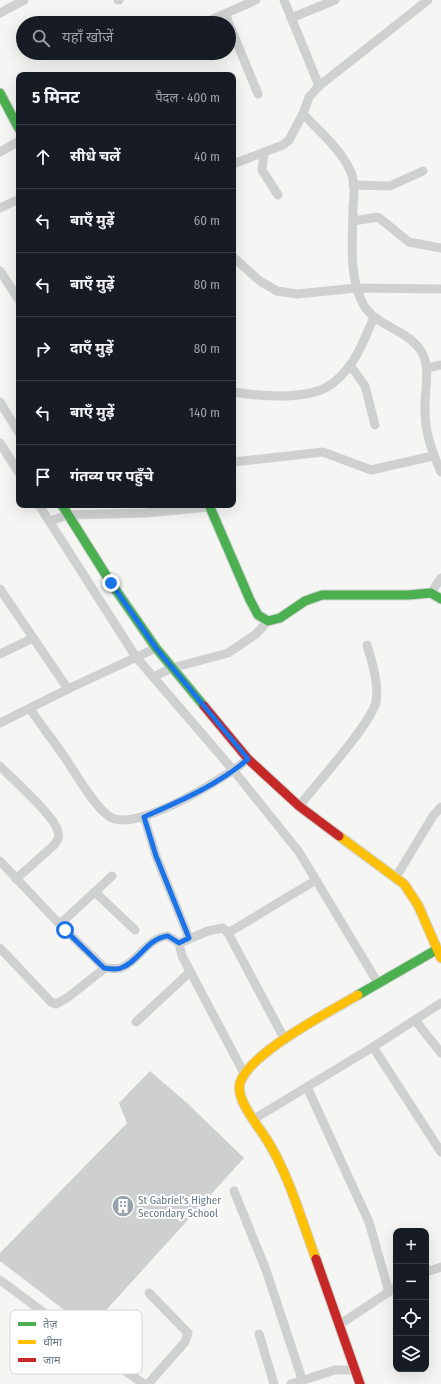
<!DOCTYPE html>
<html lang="hi">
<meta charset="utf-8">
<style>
:root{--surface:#171b24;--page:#242831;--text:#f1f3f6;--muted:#9ea1a6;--line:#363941}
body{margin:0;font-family:"Fira Sans Condensed","Noto Sans Devanagari",sans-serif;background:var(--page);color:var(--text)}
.controls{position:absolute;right:12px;bottom:12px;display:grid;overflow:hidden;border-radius:8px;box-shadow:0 4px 16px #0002}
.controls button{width:36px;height:36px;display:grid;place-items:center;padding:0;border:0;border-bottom:1px solid var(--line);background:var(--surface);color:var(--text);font:20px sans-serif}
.stop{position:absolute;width:12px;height:12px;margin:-9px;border:3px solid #1a73e8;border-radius:50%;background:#fff}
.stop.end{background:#1a73e8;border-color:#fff;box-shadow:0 1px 4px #0008}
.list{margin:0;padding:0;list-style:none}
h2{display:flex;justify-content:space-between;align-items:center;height:52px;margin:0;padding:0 16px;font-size:17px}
h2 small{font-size:13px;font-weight:400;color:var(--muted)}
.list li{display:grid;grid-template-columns:26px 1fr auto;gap:12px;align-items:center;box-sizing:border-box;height:64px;padding:0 16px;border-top:1px solid var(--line)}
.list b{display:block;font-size:15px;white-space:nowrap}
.list em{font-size:13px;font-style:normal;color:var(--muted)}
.icon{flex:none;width:22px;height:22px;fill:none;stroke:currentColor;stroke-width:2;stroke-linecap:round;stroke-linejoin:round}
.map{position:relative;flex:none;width:441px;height:1384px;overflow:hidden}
.search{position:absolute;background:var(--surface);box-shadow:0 4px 16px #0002;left:16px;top:16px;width:220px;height:44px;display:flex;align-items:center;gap:10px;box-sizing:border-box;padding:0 14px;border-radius:22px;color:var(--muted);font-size:15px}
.panel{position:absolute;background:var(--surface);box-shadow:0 4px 16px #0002;left:16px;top:72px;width:220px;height:436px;border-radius:8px}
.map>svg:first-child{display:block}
.building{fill:#ced0d0}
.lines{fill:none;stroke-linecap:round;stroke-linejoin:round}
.fast-casing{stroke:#d1d3d3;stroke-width:11}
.slow-casing{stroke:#d1d3d3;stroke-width:11}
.jam-casing{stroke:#d1d3d3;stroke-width:11}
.street{stroke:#cfd0d0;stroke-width:9}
.fast{stroke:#4caf50;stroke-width:9}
.slow{stroke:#ffc107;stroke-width:9}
.jam{stroke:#c62828;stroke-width:9}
.route{stroke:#1a73e8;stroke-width:5}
.labels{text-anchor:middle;stroke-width:4;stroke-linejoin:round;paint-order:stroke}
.poi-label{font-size:11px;fill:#647785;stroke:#fff;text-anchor:start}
.key{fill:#fff;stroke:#d0d6da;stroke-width:1}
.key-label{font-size:11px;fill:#647785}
</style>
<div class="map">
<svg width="441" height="1384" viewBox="0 0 441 1384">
<rect width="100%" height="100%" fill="#f5f5f3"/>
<path class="building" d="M150,1071L187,1103L244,1158L89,1329L0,1261V1253L127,1123L119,1103Z"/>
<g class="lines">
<g class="fast-casing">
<g id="fast">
<path d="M0,93L19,129"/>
<path d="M62,505L111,583L156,648L204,706"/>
<path d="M209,505L250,600L258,615L268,621L280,618L305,601L322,595H408L431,593L441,599"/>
<path d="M358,995L436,950"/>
</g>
</g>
<g class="slow-casing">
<g id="slow">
<path d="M339,836L404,884L418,905L441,958"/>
<path d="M316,1259C301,1219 289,1175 267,1140C259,1127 235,1099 240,1083C249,1053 331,1011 358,995"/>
</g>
</g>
<g class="jam-casing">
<g id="jam">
<path d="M204,706L248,759L299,806L339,836"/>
<path d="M316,1259L360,1384"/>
</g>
</g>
<g class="street">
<path d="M118,0H119"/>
<path d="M284,0L319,86"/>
<path d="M0,13L24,0"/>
<path d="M225,14L258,94"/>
<path d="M291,18L335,0"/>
<path d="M204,23L256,0"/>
<path d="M303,114C320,132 344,152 352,175C355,185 354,198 353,208C353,240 348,275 363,304C376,328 414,330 424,357C430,373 424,394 425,411C425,433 432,452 441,472"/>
<path d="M0,152L19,141"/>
<path d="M264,152L262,170L278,195"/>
<path d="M233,164L283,145L289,140L303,114L309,97L319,86L428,0"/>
<path d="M353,185L390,186L423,171"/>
<path d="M0,208L19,199"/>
<path d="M353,221L378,217L409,242L441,248"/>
<path d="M233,257L260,281L277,291L297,294L357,288L441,289"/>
<path d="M0,271L19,300"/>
<path d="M350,365L365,386L375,425"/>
<path d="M427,368L441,365"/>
<path d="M233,392C259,396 303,400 327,387C336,382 345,372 351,364C361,350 367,333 374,317"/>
<path d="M0,402L19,433"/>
<path d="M0,443L19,473"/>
<path d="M233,462L323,452L371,470L433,456"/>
<path d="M39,505L136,657L234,771L299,852L378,983"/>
<path d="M50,521L68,515L145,513L209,507"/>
<path d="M0,589L68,689"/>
<path d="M431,593L441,578"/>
<path d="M0,654L33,638"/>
<path d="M153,677L172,668L228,653L256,634L268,621"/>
<path d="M30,709C42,726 54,742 66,759C75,773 98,812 112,818C139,831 227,777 248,759"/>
<path d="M0,723L68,689L156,648"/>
<path d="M0,766C13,780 55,816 58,832C60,838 57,842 53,846L16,879"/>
<path d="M299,806C315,786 372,722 376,702C379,682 372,663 367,645"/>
<path d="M144,817L156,856L189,938"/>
<path d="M0,861L65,930L105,968C110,968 115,969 121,968C139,961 147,938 168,936L179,943"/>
<path d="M396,877L433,816L441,807"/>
<path d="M95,892L135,930"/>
<path d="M60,924L112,876"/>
<path d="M228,933L316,880"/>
<path d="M179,943L208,931L223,928L228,933L285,1040"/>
<path d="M179,943L182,956L245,1075"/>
<path d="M0,948L51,1002L56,1004L67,998L105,968"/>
<path d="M415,1020L441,1053"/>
<path d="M136,1022L190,972"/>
<path d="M373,1047L441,1152"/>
<path d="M307,1087L369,1222L389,1292"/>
<path d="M254,1119L373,1047L441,1003"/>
<path d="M234,1191L266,1270L302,1379"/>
<path d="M426,1272L441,1267"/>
<path d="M0,1280L89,1346L144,1384"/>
<path d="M339,1325L396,1287"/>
<path d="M259,1334L274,1384"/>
<path d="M148,1384L185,1342L188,1333L149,1293"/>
<path d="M291,1384L335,1370H355"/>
</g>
<use href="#fast" class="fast"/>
<use href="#slow" class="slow"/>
<use href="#jam" class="jam"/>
</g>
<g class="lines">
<path class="route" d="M65,930L104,968C110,969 116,970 121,968C139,962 147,938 168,936L179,943L189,938L156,856L144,817C180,801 218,785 248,759L156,648L111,583"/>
</g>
<defs>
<g id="building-disc" transform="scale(1.15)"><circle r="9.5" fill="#97a3ac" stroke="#fff"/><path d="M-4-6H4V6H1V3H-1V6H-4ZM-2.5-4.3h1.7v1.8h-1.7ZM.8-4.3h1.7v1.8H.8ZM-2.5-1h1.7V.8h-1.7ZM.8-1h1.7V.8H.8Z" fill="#fff"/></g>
</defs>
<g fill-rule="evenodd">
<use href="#building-disc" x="123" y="1206"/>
</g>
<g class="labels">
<g class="poi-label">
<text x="138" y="1204">St Gabriel's Higher<tspan x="138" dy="13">Secondary School</tspan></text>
</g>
</g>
<rect x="10" y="1310" width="132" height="64" rx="6" class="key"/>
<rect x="18" y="1322" width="18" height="4" fill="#4caf50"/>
<rect x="18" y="1340" width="18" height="4" fill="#ffc107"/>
<rect x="18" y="1358" width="18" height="4" fill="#c62828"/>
<g class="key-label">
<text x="43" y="1328">तेज़</text>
<text x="43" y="1346">धीमा</text>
<text x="43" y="1364">जाम</text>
</g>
</svg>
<div class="controls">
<button>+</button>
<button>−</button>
<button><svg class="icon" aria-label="locate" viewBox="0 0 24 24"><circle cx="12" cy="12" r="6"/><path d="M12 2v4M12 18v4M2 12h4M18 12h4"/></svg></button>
<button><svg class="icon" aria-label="layers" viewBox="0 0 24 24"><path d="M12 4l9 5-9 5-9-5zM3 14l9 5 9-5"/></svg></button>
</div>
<div class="stop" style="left:65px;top:930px"></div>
<div class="stop end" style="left:111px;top:583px"></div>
<div class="search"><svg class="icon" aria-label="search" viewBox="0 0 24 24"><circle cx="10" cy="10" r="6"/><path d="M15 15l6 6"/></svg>यहाँ खोजें</div>
<section class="panel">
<h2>5 मिनट<small>पैदल · 400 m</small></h2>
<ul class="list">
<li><svg class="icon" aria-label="ahead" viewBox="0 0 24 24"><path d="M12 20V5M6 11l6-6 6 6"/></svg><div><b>सीधे चलें</b></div><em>40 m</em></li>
<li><svg class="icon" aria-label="left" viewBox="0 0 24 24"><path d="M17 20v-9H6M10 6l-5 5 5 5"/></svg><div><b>बाएँ मुड़ें</b></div><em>60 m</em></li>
<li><svg class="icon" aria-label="left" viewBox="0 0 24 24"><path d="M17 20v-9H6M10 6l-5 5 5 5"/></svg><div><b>बाएँ मुड़ें</b></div><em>80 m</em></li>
<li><svg class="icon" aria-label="right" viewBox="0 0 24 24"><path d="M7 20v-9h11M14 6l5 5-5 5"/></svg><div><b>दाएँ मुड़ें</b></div><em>80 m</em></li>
<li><svg class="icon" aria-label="left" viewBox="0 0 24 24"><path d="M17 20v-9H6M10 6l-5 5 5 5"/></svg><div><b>बाएँ मुड़ें</b></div><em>140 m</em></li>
<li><svg class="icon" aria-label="arrive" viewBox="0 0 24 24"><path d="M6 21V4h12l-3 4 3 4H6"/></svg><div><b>गंतव्य पर पहुँचे</b></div></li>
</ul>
</section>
</div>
